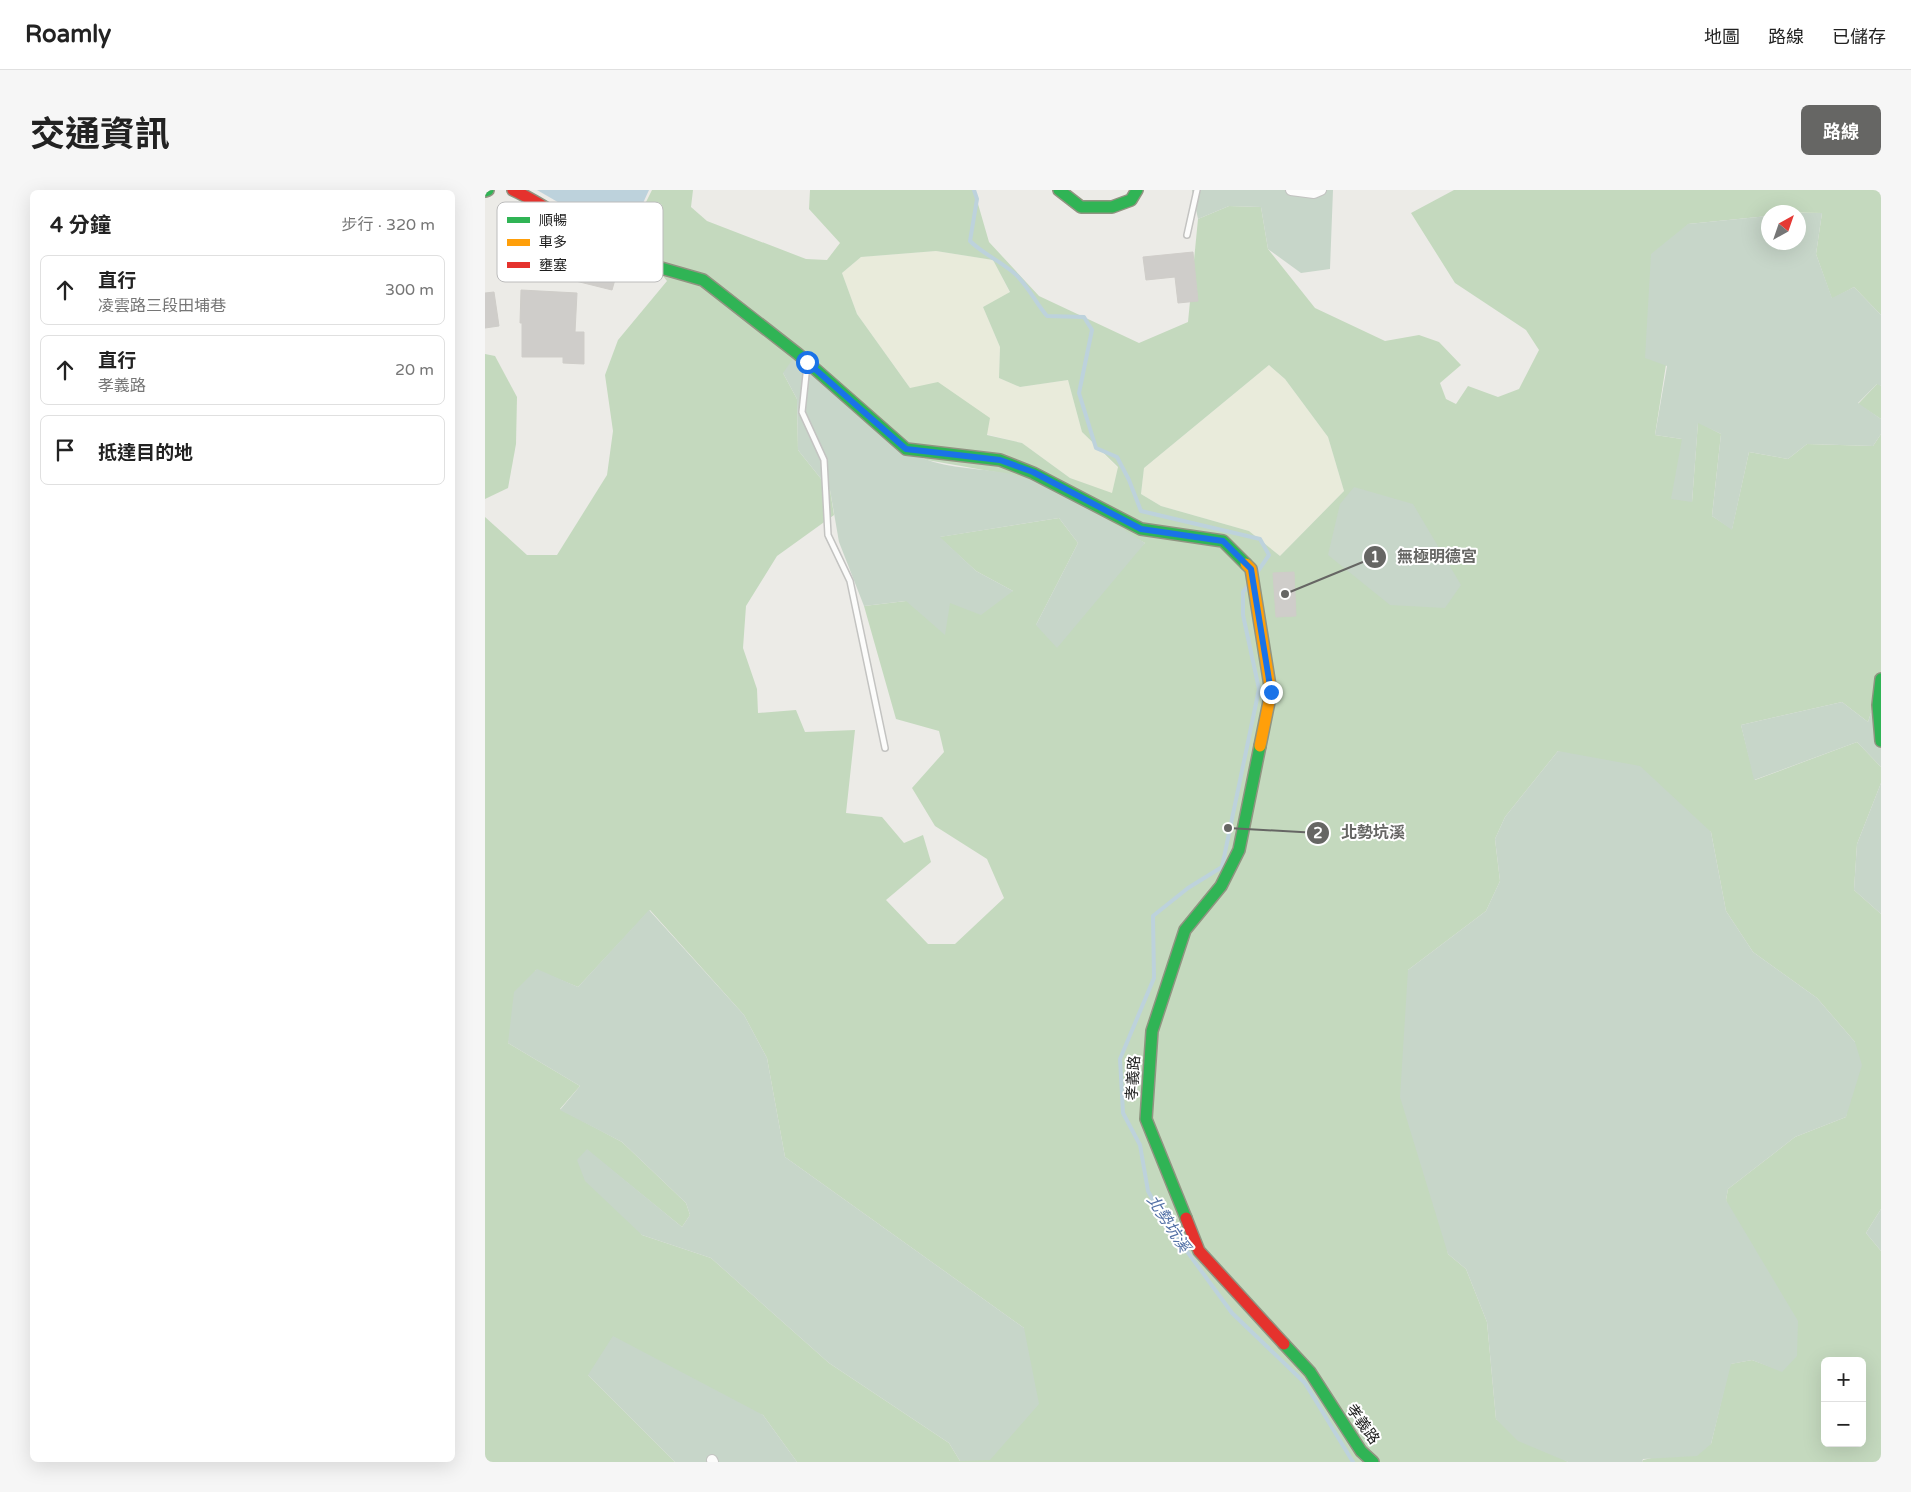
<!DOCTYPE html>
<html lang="zh-TW">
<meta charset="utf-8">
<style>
:root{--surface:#fff;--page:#f6f6f6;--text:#222;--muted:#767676;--line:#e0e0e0;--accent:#666664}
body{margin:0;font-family:"Varela Round","Noto Sans TC",sans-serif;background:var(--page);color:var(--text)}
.controls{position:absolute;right:15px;bottom:15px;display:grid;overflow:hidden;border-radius:8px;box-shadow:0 5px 20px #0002}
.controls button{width:45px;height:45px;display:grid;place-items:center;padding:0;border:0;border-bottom:1px solid var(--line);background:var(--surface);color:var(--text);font:25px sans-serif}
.compass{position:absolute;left:1276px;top:15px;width:45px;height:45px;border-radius:50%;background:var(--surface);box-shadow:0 5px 20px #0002;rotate:40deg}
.stop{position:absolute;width:15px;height:15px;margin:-11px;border:4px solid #1a73e8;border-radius:50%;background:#fff}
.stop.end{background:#1a73e8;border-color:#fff;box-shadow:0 1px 5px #0008}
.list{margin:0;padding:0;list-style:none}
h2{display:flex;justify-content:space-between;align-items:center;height:65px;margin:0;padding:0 20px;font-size:21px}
h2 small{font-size:16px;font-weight:400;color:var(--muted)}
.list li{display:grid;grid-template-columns:32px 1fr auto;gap:15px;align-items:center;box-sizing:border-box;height:70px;margin:0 10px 10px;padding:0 10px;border:1px solid var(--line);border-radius:8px}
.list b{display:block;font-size:19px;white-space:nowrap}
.list p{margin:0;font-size:16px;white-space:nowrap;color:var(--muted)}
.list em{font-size:16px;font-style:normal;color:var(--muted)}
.icon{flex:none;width:28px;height:28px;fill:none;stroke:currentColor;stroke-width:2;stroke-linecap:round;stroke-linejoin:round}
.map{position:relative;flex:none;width:1396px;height:1272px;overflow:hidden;border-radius:8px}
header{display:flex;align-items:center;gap:30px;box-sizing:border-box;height:70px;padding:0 25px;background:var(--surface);border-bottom:1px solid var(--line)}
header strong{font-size:24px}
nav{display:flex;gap:28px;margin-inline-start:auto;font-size:18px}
.intro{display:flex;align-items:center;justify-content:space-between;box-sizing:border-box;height:120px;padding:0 30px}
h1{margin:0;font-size:35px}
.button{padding:12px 22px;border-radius:8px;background:var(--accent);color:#fff;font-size:18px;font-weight:700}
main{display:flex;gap:30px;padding:0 30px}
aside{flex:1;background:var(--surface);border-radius:8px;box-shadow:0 5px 20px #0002}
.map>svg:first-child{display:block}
.farmland{fill:#e9ebdb}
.forest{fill:#c4d9be;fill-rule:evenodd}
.cemetery{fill:#c7d6c9}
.water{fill:#bdd2dc}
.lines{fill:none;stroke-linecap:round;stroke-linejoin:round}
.stream{stroke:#bdd2dc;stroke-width:4}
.building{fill:#cfcdca;stroke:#cfcdc9}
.lane-casing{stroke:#c3c3c1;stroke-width:8}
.street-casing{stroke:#c3c3c1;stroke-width:12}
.fast-casing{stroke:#909481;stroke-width:14}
.slow-casing{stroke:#909481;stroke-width:14}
.jam-casing{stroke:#909481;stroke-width:14}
.lane{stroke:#fcfcfb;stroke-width:5}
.street{stroke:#fcfcfb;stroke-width:10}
.fast{stroke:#30b455;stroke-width:11}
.slow{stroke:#ff9f0a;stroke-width:11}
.jam{stroke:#e5322d;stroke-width:11}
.route{stroke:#1a73e8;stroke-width:6}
.labels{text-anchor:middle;stroke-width:4;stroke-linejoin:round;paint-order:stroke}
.street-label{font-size:15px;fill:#1e1e1e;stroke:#fff}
.water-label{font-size:16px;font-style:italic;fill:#5371a6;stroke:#fff}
.key{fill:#fff;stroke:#bcbcbc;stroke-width:1}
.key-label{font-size:14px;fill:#1e1e1e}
.leader{fill:none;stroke:#666664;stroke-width:2}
.callout-dot{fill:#666664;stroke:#fff;stroke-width:2}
.mark-label{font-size:15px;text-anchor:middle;font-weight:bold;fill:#fff}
.callout-label{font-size:16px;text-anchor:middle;font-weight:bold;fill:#666664;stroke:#fff;stroke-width:4;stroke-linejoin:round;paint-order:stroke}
</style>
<header>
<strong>Roamly</strong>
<nav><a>地圖</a><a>路線</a><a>已儲存</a></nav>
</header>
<div class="intro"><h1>交通資訊</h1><a class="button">路線</a></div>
<main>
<aside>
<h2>4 分鐘<small>步行 · 320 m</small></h2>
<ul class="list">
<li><svg class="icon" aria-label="ahead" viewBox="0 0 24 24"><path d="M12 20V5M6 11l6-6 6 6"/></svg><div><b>直行</b><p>凌雲路三段田埔巷</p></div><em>300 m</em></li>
<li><svg class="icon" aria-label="ahead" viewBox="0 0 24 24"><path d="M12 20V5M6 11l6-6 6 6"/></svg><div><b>直行</b><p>孝義路</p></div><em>20 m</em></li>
<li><svg class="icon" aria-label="arrive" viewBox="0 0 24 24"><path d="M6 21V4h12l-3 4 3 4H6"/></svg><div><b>抵達目的地</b></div></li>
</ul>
</aside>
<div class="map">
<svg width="1396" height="1272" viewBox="0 0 1396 1272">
<rect width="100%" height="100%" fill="#ecebe7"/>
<g class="farmland">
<path d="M451,61L508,70L525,103L498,117L515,157L514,188L535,197L583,190L597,242L633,278L627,304L585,288L537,253L501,244L425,198L372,124L357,83L376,67Z"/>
<path d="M784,175L800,189L843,247L859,301L795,366L764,341L676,316L656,304L659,278Z"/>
</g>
<g class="forest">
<path d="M167,0H208L206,17L222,31L321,69L342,70L355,53L324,19L325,0H489L504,52L554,106L654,153L703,132L713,29L744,16L776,17L783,59L830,118L900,151L934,145L954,152L976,175L955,193L961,209L971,214L983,196L1013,207L1034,199L1054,160L1041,140L970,93L926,23L969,0H1396V125L1369,97L1347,109L1331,64L1337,23L1284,22L1283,26L1203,34L1170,245L1197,249L1207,312L1213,232L1236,244L1227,326L1247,339L1264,262L1303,269L1322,254L1388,256L1396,244V503L1392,504L1383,532L1357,512L1256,535L1270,590L1372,552L1396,577V593L1372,654L1369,700L1396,724V1019L1381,1043L1396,1061V1272H1157L1158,1270L1226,1254L1245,1174L1267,1170L1297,1181L1241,1010L1243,999L1310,947L1361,927L1370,852L1332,808L1268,762L1241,721L1226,642L1073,561L1020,627L1010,649L1015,691L1001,721L923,780L963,1064L981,1079L1002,1132L1011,1229L1083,1272H312L278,1225L103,1185L190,1272H0V327L42,365H72L122,285L128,241L120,185L133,150L182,91L155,57L149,36ZM451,61L508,70L525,102L498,117L515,157L514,188L535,197L583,190L597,242L633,277L627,303L585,288L537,253L502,245L505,228L453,192L425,198L372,124L357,83L376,67ZM784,175L800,189L843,247L859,301L795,366L764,341L676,316L656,304L659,278ZM298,183L357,212L404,250L442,270L527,285L660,353L551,435L593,353L574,328L454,347L491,381L528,401L465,413L421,411L379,416L411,529L454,541L459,562L427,598L450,636L502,669L519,708L470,754H443L401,710L446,672L438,645L419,653L397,627L361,623L370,540L320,542L311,520L273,523L272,499L258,458L261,416L292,366L349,325L345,300L313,260L312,209ZM165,720L259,825L282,868L300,967L539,1138L475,1271L464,1253L344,1173L226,1068L157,1045L102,960L197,1037L205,1025L201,1013L137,952L75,919L95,896L23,853L51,780L93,797ZM1340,1171H1377V1253H1340Z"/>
<path d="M0,164L10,166L32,207L31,254L23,298L0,309Z"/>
<path d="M1393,193L1396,196V229L1373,214Z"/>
</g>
<g class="cemetery">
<path d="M707,0H848L845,79L816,83L783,59L776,17L744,16L713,29Z"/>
<path d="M1314,23H1337L1331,64L1347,108L1369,97L1396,125V196L1392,194L1373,213L1396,229V244L1388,256L1322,254L1303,269L1264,262L1247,340L1227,326L1236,244L1213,233L1207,312L1186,309L1197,249L1170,245L1182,176L1160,168L1166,64L1203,34L1283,26L1284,52H1314Z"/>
<path d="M310,166C350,206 389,246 440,269C461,278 502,279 526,284C575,296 618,327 660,353L572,458L551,435L593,353L574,328L455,347L491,381L528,401L496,425L465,413L460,445L421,411L379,416L354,352L345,300L313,260L312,209L298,183Z"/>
<path d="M869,297L928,314L976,395L960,418L905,415L843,365L855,314Z"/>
<path d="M1396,503V577L1372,552L1269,590L1256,535L1357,512L1383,532L1392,504Z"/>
<path d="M1073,561L1155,576L1226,642L1241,721L1268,762L1332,808L1370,852L1377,875L1361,927L1310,947L1243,999L1241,1010L1313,1131L1312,1166L1297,1182L1267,1170L1246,1174L1226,1254L1212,1266L1158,1269L1157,1272H1083L1033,1251L1011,1229L1002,1132L981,1079L963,1064L915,907L923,780L1001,721L1015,691L1010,649L1020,627Z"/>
<path d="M1396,593V724L1369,700L1372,654Z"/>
<path d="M164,720L259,825L282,868L300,967L539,1138L554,1214L505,1270L475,1271L464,1253L344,1173L226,1068L157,1045L100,991L92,970L102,959L197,1037L205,1025L201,1013L137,952L75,920L95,896L23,853L29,802L52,779L93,797Z"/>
<path d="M1396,1019V1061L1381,1043Z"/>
<path d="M128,1146L278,1225L312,1272H190L103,1185Z"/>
</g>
<path class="water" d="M52,0H164L148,35L128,44Z"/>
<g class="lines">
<g class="stream">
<path d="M489,0L492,9L485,51C498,64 515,71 529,83C543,95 550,112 562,126L599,127L607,140L594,203L611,258L632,267L644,290L656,321L775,349L784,365L771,384"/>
<path d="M764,394L758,402V425L774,499L737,677L703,698L668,726L669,788L635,869L638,923L655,955L663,1001L677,1027L747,1123L820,1193L868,1272"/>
</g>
</g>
<g class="building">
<path d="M29,62L53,68L54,63L131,86L127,100L26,75Z"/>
<path d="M708,62L713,111L693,113L690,87L661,90L658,67Z"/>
<path d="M36,100L92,103L90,142H99V174L78,173V167H37V133H35Z"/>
<path d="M9,102L14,136L0,138V103Z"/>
<path d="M809,382L811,426L791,427L788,383Z"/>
</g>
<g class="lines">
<g class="lane-casing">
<g id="lane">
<path d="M702,45L712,0"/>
<path d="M322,175L317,222L339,270L343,345L365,391L400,558"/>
</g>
</g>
<g class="street-casing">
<g id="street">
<path d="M806,0L829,3L836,0"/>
<path d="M227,1270L228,1272"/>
</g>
</g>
<g class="fast-casing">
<g id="fast">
<path d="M574,0L596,17H627L646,10L652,0"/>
<path d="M0,1L3,0"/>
<path d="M169,76L218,90L313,164L421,259L515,270L548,283L656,339L738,351L761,374"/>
<path d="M1396,489L1393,515L1396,551"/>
<path d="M701,1028L661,929L667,841L700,740L736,696L754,660L775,556"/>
<path d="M799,1154L825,1182L876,1261L888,1272"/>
</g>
</g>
<g class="slow-casing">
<path id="slow" d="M761,374L766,379L786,502L775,556"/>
</g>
<g class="jam-casing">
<g id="jam">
<path d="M28,0C76,22 118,62 169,76"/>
<path d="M701,1028L714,1061L799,1154"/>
</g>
</g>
<use href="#lane" class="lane"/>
<use href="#street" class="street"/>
<use href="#fast" class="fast"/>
<use href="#slow" class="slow"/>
<use href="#jam" class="jam"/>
</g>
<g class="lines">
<path class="route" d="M322,172L421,259L515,270L548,282L656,339L738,351L766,379L786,502"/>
</g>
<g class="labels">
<g class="street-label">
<text transform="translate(648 888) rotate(-86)" y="5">孝義路</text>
<text transform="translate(878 1234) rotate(55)" y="5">孝義路</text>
</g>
<g class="water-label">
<text transform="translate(684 1033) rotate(57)" y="6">北勢坑溪</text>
</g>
</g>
<rect x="12" y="12" width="166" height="80" rx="8" class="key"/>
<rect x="22" y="27" width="23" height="6" fill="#30b455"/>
<rect x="22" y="49" width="23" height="7" fill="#ff9f0a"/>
<rect x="22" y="72" width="23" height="6" fill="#e5322d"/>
<g class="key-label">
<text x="54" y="35">順暢</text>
<text x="54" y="57">車多</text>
<text x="54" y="80">壅塞</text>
</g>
<path class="leader" d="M800 404L890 367M743 638L833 643"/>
<g class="callout-dot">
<circle cx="800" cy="404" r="5"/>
<circle cx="743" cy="638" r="5"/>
<circle cx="890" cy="367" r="12"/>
<circle cx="833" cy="643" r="12"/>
</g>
<g class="mark-label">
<text x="890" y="372">1</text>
<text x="833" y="648">2</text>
</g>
<g class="callout-label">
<text x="952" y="372">無極明德宮</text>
<text x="888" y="648">北勢坑溪</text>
</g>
</svg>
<div class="controls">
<button>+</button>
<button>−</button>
</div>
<svg class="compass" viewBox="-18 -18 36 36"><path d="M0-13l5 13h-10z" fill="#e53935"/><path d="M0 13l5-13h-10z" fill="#767676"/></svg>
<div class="stop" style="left:322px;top:172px"></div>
<div class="stop end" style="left:786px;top:502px"></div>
</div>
</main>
